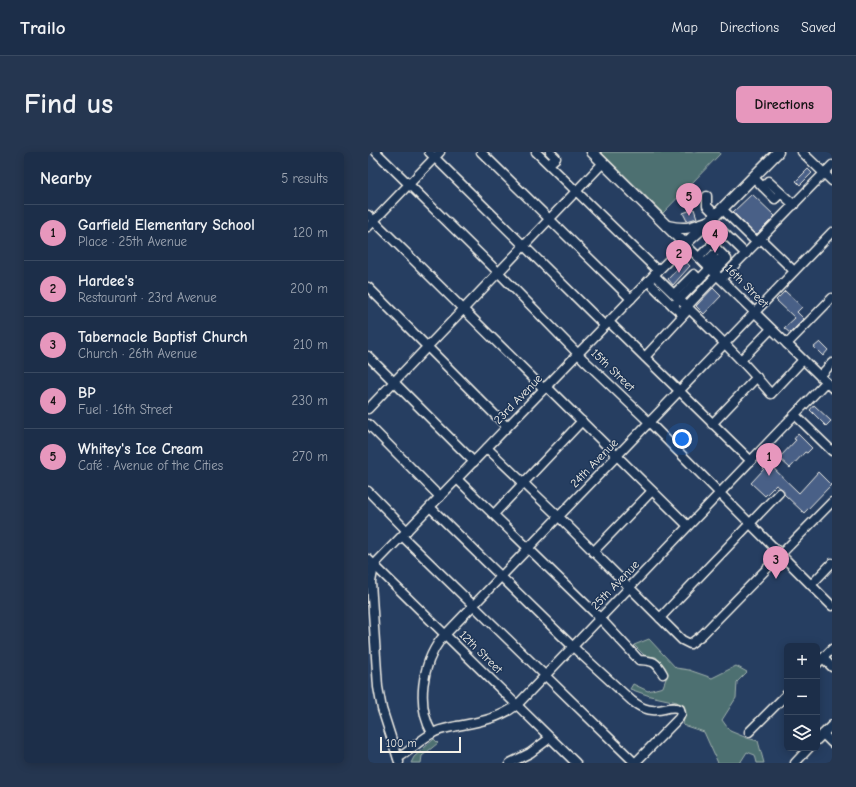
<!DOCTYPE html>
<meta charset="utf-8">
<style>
:root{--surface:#1c2e49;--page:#253650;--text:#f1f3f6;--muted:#a0a8b4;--line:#3a4a61;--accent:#e797bd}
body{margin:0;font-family:"Comic Neue",sans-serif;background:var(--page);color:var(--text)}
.controls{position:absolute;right:12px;bottom:12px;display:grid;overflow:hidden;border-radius:6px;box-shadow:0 2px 10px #0003}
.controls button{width:36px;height:36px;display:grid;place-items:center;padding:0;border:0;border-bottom:1px solid var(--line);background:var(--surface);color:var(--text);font:20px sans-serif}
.scale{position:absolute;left:12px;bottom:10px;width:81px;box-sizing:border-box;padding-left:4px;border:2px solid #f4f1e8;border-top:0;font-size:11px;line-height:14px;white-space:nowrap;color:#f4f1e8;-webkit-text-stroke:3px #1d3557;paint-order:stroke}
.you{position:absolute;left:314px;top:287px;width:14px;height:14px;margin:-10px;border:3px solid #fff;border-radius:50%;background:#1a73e8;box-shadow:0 0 0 6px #1a73e833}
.badge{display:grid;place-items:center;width:26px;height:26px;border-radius:50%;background:var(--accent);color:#111;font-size:13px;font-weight:700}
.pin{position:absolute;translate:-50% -33px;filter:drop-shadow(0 1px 2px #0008)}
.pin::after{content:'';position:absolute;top:21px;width:14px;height:12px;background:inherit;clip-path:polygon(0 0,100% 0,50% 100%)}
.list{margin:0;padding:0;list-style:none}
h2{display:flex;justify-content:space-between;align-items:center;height:52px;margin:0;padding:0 16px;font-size:17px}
h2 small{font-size:13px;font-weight:400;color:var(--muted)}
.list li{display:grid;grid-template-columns:26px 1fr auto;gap:12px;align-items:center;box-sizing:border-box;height:56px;padding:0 16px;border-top:1px solid var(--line)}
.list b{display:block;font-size:15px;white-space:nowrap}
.list p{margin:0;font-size:13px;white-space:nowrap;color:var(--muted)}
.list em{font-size:13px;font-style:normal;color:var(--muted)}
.icon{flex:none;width:22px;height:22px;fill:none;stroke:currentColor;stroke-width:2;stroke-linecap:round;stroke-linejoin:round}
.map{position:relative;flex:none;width:464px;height:611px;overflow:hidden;border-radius:6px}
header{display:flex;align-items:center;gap:24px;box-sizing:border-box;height:56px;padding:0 20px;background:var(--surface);border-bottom:1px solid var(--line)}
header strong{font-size:19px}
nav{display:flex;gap:22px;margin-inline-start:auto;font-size:14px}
.intro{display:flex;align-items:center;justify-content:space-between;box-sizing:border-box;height:96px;padding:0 24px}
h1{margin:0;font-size:28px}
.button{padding:10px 18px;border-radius:6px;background:var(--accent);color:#111;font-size:14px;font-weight:700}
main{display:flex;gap:24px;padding:0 24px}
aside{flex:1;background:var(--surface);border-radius:6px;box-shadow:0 2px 10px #0003}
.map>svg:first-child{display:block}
.green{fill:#4d7071;stroke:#a0b0ac}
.building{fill:#4a6087;stroke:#f4f1e8}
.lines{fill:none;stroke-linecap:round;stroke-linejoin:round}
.minor-casing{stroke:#f4f1e8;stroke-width:11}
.major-casing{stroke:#f4f1e8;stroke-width:13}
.minor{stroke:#1d3557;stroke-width:8}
.major{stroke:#1d3557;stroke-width:10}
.labels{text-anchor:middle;stroke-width:3;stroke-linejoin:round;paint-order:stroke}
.street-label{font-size:12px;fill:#f4f1e8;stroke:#1d3557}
</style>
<header>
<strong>Trailo</strong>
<nav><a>Map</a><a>Directions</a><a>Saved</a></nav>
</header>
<div class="intro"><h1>Find us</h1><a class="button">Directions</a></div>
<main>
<aside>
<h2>Nearby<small>5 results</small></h2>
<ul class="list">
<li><span class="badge">1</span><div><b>Garfield Elementary School</b><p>Place · 25th Avenue</p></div><em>120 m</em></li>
<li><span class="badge">2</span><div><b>Hardee's</b><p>Restaurant · 23rd Avenue</p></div><em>200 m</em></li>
<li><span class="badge">3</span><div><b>Tabernacle Baptist Church</b><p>Church · 26th Avenue</p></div><em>210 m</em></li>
<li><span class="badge">4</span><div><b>BP</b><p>Fuel · 16th Street</p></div><em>230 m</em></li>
<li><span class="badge">5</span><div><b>Whitey's Ice Cream</b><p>Café · Avenue of the Cities</p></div><em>270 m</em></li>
</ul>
</aside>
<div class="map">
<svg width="464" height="611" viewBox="0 0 464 611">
<rect width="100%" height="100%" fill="#263e61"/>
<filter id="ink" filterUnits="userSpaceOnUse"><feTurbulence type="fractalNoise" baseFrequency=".025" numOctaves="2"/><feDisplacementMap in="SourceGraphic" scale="8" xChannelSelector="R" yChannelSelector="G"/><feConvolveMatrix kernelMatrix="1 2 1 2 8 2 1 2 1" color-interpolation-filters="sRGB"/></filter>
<g filter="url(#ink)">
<g class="green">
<path d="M233,0H351L352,2L295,61Z"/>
<path d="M281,487L308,516L321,518L344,526L368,514L379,520L369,530L368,546L354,568L362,579L379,586L390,589L396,611H389L387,603L379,600L372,611H350L336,580L315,573L317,559L309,550L282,544L262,537L265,532L280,539L295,535L300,521L288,505L277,504L266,493Z"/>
<path d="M66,587L70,591L54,604L53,611H43L46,605Z"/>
</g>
<g class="building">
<path d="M440,17L444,21L432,33L428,29Z"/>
<path d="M384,42L407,64L388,83L365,60Z"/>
<path d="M326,57L329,66L319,69L315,61Z"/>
<path d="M317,109L322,114L305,133L300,127Z"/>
<path d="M345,136L353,144L336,162L328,154Z"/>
<path d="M417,139L434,155L429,160L436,167L422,181L416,176L427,166L408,148Z"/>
<path d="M452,190L460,198L455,204L446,195Z"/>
<path d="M446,253L463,269L458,274L442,258Z"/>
<path d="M430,282L444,296L439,301L437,300L422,316L411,306L428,288L426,287Z"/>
<path d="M400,311L431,341L450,320L463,333L436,361L416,342L414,337L408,333L397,344L383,331L396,317L395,316Z"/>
</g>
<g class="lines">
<g class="minor-casing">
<g id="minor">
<path d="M8,0L130,120L216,208L281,270L464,454"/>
<path d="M61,0L237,174"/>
<path d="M113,0L263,147"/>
<path d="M168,0L290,119"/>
<path d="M434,0L464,29"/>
<path d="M181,12L188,6L182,0"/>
<path d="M385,25L407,47L413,41"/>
<path d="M395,35L400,29L426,53"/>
<path d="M339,44V54L348,63"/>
<path d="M354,57L389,91"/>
<path d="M0,63L176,237"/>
<path d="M343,68L378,102"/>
<path d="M0,75L72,0"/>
<path d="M393,87L426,119"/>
<path d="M344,92L359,107L346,120"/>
<path d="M343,93L355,80"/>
<path d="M331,105L339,97"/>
<path d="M337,111L345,103"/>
<path d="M286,123C326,162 367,199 403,242L435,208"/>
<path d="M353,127L464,13"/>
<path d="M280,129L305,154L350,108"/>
<path d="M0,135L139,275"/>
<path d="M306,142L326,122L331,127"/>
<path d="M305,154L313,161L349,123"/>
<path d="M241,170L383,309"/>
<path d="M419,192L464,146"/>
<path d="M0,204L106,310"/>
<path d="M277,205L321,157"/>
<path d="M373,208L403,177"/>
<path d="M452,224L464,211"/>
<path d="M178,234L320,374"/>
<path d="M0,257L235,11"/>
<path d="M427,263L464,299"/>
<path d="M0,272L72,345"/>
<path d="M344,272L389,225"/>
<path d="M119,296L191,365L314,488L322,492L334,483L464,350"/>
<path d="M89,327L232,466L271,508C285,509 288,509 295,522"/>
<path d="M0,339L39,379"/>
<path d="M62,355L204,494L264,549C272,555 279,559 289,558C296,558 304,553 312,557L313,562L311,566L267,611"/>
<path d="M126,362L214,269"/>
<path d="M34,384L267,611"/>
<path d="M225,400L284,339"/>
<path d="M0,407L208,611"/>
<path d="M6,414L3,430L10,535L14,557L31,610"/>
<path d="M0,419L286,123L317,92L464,236"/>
<path d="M443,433L464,411"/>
<path d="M292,466L411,341"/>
<path d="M455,506L464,515"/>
<path d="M449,512L464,497"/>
<path d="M381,580L419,542"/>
<path d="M64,581C48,553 54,512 73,487L464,80"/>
<path d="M455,582L464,591"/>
<path d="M449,588L464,573"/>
<path d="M30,606C43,599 52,587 65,581C72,577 81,576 89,574C110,570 131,567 149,553L458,230"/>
<path d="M142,611L162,601L182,586"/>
<path d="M427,611L441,596"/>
</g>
</g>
<g class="major-casing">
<g id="major">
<path d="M224,0L317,92L343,68L410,0"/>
<path d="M299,74C318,78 322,76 339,70"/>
</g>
</g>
<use href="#minor" class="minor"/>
<use href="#major" class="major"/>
</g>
</g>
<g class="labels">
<g class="street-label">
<text transform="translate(379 134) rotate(45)" y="4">16th Street</text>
<text transform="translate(245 218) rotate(44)" y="4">15th Street</text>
<text transform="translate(150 247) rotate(-46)" y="4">23rd Avenue</text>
<text transform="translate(226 311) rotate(-46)" y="4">24th Avenue</text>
<text transform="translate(247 433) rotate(-46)" y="4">25th Avenue</text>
<text transform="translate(113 500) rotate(45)" y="4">12th Street</text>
</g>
</g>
</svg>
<div class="controls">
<button>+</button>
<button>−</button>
<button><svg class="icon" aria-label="layers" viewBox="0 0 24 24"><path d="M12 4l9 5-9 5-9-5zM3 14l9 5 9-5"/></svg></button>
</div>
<div class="scale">100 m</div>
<div class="you"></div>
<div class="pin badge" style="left:401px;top:324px">1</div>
<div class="pin badge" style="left:311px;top:121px">2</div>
<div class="pin badge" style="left:408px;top:427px">3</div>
<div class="pin badge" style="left:347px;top:101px">4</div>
<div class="pin badge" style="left:321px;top:64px">5</div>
</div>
</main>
